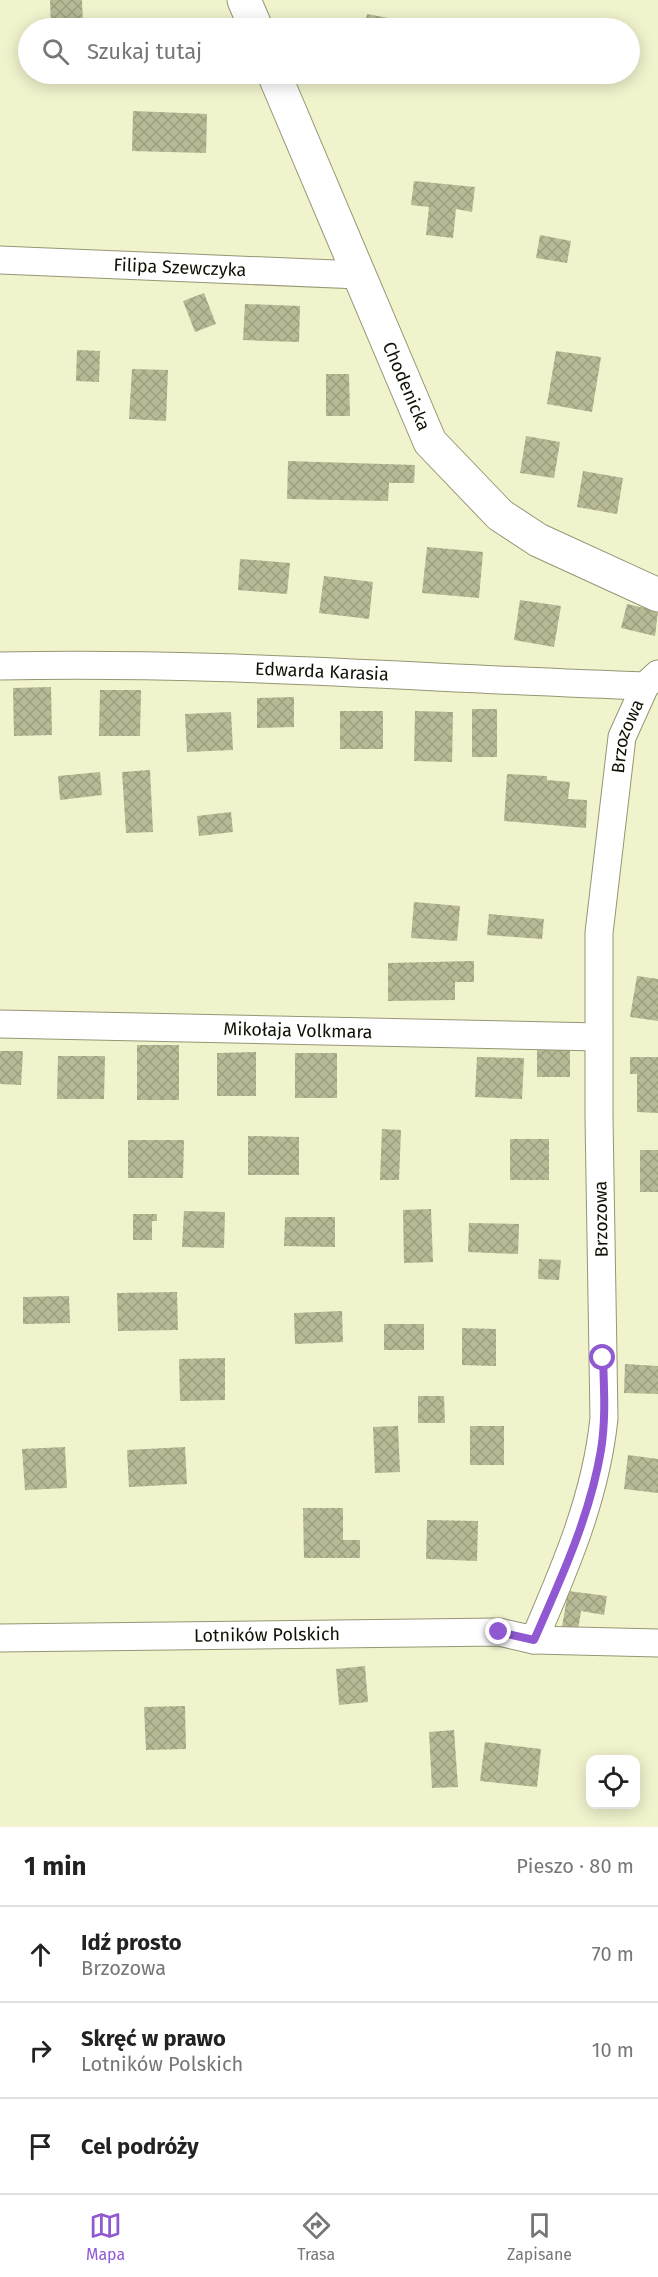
<!DOCTYPE html>
<html lang="pl">
<meta charset="utf-8">
<style>
:root{--surface:#fff;--page:#f2f2f2;--text:#222;--muted:#767676;--line:#e0e0e0;--accent:#9059d1}
body{margin:0;font-family:"Fira Sans",sans-serif;background:var(--page);color:var(--text)}
.controls{position:absolute;right:18px;bottom:18px;display:grid;overflow:hidden;border-radius:12px;box-shadow:0 3px 15px #0003}
.controls button{width:54px;height:54px;display:grid;place-items:center;padding:0;border:0;border-bottom:2px solid var(--line);background:var(--surface);color:var(--text);font:30px sans-serif}
.stop{position:absolute;width:18px;height:18px;margin:-14px;border:4px solid #9059d1;border-radius:50%;background:#fff}
.stop.end{background:#9059d1;border-color:#fff;box-shadow:0 2px 6px #0008}
.list{margin:0;padding:0;list-style:none}
h2{display:flex;justify-content:space-between;align-items:center;height:78px;margin:0;padding:0 24px;font-size:26px}
h2 small{font-size:20px;font-weight:400;color:var(--muted)}
.list li{display:grid;grid-template-columns:39px 1fr auto;gap:18px;align-items:center;box-sizing:border-box;height:96px;padding:0 24px;border-top:2px solid var(--line)}
.list b{display:block;font-size:22px;white-space:nowrap}
.list p{margin:0;font-size:20px;white-space:nowrap;color:var(--muted)}
.list em{font-size:20px;font-style:normal;color:var(--muted)}
.icon{flex:none;width:33px;height:33px;fill:none;stroke:currentColor;stroke-width:2;stroke-linecap:round;stroke-linejoin:round}
.map{position:relative;flex:none;width:658px;height:1827px;overflow:hidden}
.search{position:absolute;background:var(--surface);box-shadow:0 3px 15px #0003;left:18px;right:18px;top:18px;height:66px;display:flex;align-items:center;gap:15px;box-sizing:border-box;padding:0 21px;border-radius:33px;color:var(--muted);font-size:22px}
.sheet{height:366px;background:var(--surface)}
nav{display:flex;justify-content:space-around;align-items:center;box-sizing:border-box;height:84px;border-top:2px solid var(--line);background:var(--surface);font-size:16px;color:var(--muted)}
nav a{display:grid;justify-items:center;gap:3px}
nav .on{color:var(--accent)}
.map>svg:first-child{display:block}
.building{fill:url(#building-cross-hatch)}
.lines{fill:none;stroke-linecap:round;stroke-linejoin:round}
.minor-casing{stroke:#959674;stroke-width:29}
.tertiary-casing{stroke:#959674;stroke-width:35}
.minor{stroke:#fff;stroke-width:27}
.tertiary{stroke:#fff;stroke-width:33}
.route{stroke:#9059d1;stroke-width:8}
.labels{text-anchor:middle;stroke-width:5;stroke-linejoin:round;paint-order:stroke}
.street-label{font-size:18px;fill:#101004;stroke:#fff}
</style>
<div class="map">
<svg width="658" height="1827" viewBox="0 0 658 1827">
<defs>
<pattern id="building-cross-hatch" width="8" height="8" patternUnits="userSpaceOnUse" patternTransform="scale(1.5)"><rect width="8" height="8" fill="#b8b995"/><path d="M0 0l8 8M0 8l8-8" fill="none" stroke="#9d9e7f"/></pattern>
</defs>
<rect width="100%" height="100%" fill="#f1f3cd"/>
<g class="building">
<path d="M50,0H82L83,27L51,28Z"/>
<path d="M367,14L404,21L402,28H364Z"/>
<path d="M133,111L207,114L206,153L132,151Z"/>
<path d="M414,181L475,187L472,212L456,209L453,238L426,235L429,207L411,205Z"/>
<path d="M540,235L571,241L567,263L536,258Z"/>
<path d="M204,293L216,324L195,332L183,301Z"/>
<path d="M245,304L300,306L299,342L243,340Z"/>
<path d="M77,350L100,351L99,382L76,381Z"/>
<path d="M556,351L601,357L592,412L547,404Z"/>
<path d="M132,369L168,370L166,421L129,419Z"/>
<path d="M326,374H349L350,416H326Z"/>
<path d="M526,436L560,442L554,478L520,473Z"/>
<path d="M288,461L415,465L414,483H389L388,501L287,499Z"/>
<path d="M583,471L623,478L617,514L577,507Z"/>
<path d="M427,547L483,552L479,598L422,593Z"/>
<path d="M240,559L290,563L287,594L238,590Z"/>
<path d="M324,576L373,582L369,619L319,613Z"/>
<path d="M520,600L561,606L554,647L514,640Z"/>
<path d="M627,604L658,611L655,636L621,628Z"/>
<path d="M51,687L52,735L14,736L13,688Z"/>
<path d="M100,690H141L140,736H99Z"/>
<path d="M294,697V727L257,728V698Z"/>
<rect x="472" y="709" width="25" height="48"/>
<rect x="340" y="711" width="43" height="38"/>
<path d="M415,711L453,712L452,762L414,761Z"/>
<path d="M231,712L233,750L187,752L185,714Z"/>
<path d="M150,770L153,832L126,833L122,772Z"/>
<path d="M100,772L102,795L60,800L58,776Z"/>
<path d="M507,774L547,776V780L570,782L568,799L587,800L586,828L504,821Z"/>
<path d="M231,812L233,832L199,836L197,816Z"/>
<path d="M414,902L460,906L457,941L411,938Z"/>
<path d="M489,914L544,919L542,939L487,935Z"/>
<path d="M474,961V982H455V1000L388,1001V963Z"/>
<path d="M637,976L658,979V1021L630,1017Z"/>
<rect x="137" y="1045" width="42" height="55"/>
<rect x="537" y="1050" width="33" height="27"/>
<path d="M0,1051H23L21,1085L0,1084Z"/>
<path d="M256,1052V1096H217V1053Z"/>
<rect x="295" y="1053" width="42" height="45"/>
<path d="M58,1056H105L104,1099H57Z"/>
<path d="M477,1057L524,1058L522,1099L475,1097Z"/>
<path d="M630,1057H658V1113L637,1112V1074H630Z"/>
<path d="M382,1129L401,1130L399,1180H380Z"/>
<path d="M248,1136L299,1137V1175H248Z"/>
<rect x="510" y="1139" width="39" height="41"/>
<path d="M128,1140H184L183,1178H128Z"/>
<rect x="640" y="1150" width="18" height="42"/>
<path d="M431,1209L433,1262L404,1263L403,1210Z"/>
<path d="M184,1211L225,1212L224,1248L182,1247Z"/>
<path d="M133,1214H157V1221H152V1240H133Z"/>
<path d="M285,1217H335V1247L284,1246Z"/>
<path d="M469,1223L519,1224L518,1254L468,1252Z"/>
<path d="M539,1259L561,1260L559,1280L538,1279Z"/>
<path d="M177,1292L178,1330L118,1331L117,1293Z"/>
<path d="M69,1296L70,1323L23,1324V1297Z"/>
<path d="M342,1311L343,1342L295,1344L294,1313Z"/>
<rect x="384" y="1324" width="40" height="26"/>
<path d="M462,1328L496,1329V1366L462,1365Z"/>
<path d="M225,1358V1400L180,1401L179,1359Z"/>
<path d="M625,1364L658,1366V1394L624,1393Z"/>
<path d="M418,1396H444L445,1423H418Z"/>
<path d="M398,1426L400,1472L375,1473L373,1427Z"/>
<rect x="470" y="1426" width="34" height="39"/>
<path d="M65,1447L67,1488L25,1490L22,1449Z"/>
<path d="M185,1447L187,1484L129,1487L127,1450Z"/>
<path d="M628,1455L658,1459V1493L624,1489Z"/>
<path d="M303,1508H343V1540H360V1558H304Z"/>
<path d="M427,1520L478,1521L477,1561L426,1559Z"/>
<path d="M568,1591L607,1596L604,1615L581,1611L578,1630L562,1627Z"/>
<path d="M365,1666L368,1702L339,1705L336,1669Z"/>
<path d="M185,1706L186,1749L146,1750L144,1707Z"/>
<path d="M454,1730L458,1787L432,1788L429,1732Z"/>
<path d="M485,1742L541,1749L537,1787L480,1781Z"/>
</g>
<g class="lines">
<g class="minor-casing">
<g id="minor">
<path id="s1" d="M0,260L359,275"/>
<path id="s2" d="M0,666C215,661 430,679 645,686"/>
<path id="s3" d="M0,1024L598,1037"/>
<path id="s4" d="M0,1638L499,1632L534,1640L658,1643"/>
<path id="s5" d="M534,1640C565,1568 596,1497 604,1418L599,1117V933L622,737L645,686L658,674"/>
</g>
</g>
<g class="tertiary-casing">
<g id="tertiary">
<path d="M244,0L256,28"/>
<path id="s6" d="M274,74L430,442L500,515L538,540L658,595"/>
</g>
</g>
<use href="#minor" class="minor"/>
<use href="#tertiary" class="tertiary"/>
</g>
<g class="lines">
<path class="route" d="M499,1632L534,1640C561,1579 590,1516 601,1450C606,1419 604,1388 603,1358"/>
</g>
<g class="labels">
<g class="street-label">
<text dy="6" stroke="none"><textPath href="#s1" startOffset="180">Filipa Szewczyka</textPath></text>
<text dy="6" stroke="none"><textPath href="#s6" startOffset="339">Chodenicka</textPath></text>
<text dy="6" stroke="none"><textPath href="#s2" startOffset="322">Edwarda Karasia</textPath></text>
<text dy="6" stroke="none"><textPath href="#s5" startOffset="918">Brzozowa</textPath></text>
<text dy="6" stroke="none"><textPath href="#s3" startOffset="298">Mikołaja Volkmara</textPath></text>
<text transform="translate(601 1219) rotate(-91)" y="6">Brzozowa</text>
<text dy="6" stroke="none"><textPath href="#s4" startOffset="267">Lotników Polskich</textPath></text>
</g>
</g>
</svg>
<div class="controls">
<button><svg class="icon" aria-label="locate" viewBox="0 0 24 24"><circle cx="12" cy="12" r="6"/><path d="M12 2v4M12 18v4M2 12h4M18 12h4"/></svg></button>
</div>
<div class="stop" style="left:603px;top:1358px"></div>
<div class="stop end" style="left:499px;top:1632px"></div>
<div class="search"><svg class="icon" aria-label="search" viewBox="0 0 24 24"><circle cx="10" cy="10" r="6"/><path d="M15 15l6 6"/></svg>Szukaj tutaj</div>
</div>
<section class="sheet">
<h2>1 min<small>Pieszo · 80 m</small></h2>
<ul class="list">
<li><svg class="icon" aria-label="ahead" viewBox="0 0 24 24"><path d="M12 20V5M6 11l6-6 6 6"/></svg><div><b>Idź prosto</b><p>Brzozowa</p></div><em>70 m</em></li>
<li><svg class="icon" aria-label="right" viewBox="0 0 24 24"><path d="M7 20v-9h11M14 6l5 5-5 5"/></svg><div><b>Skręć w prawo</b><p>Lotników Polskich</p></div><em>10 m</em></li>
<li><svg class="icon" aria-label="arrive" viewBox="0 0 24 24"><path d="M6 21V4h12l-3 4 3 4H6"/></svg><div><b>Cel podróży</b></div></li>
</ul>
</section>
<nav>
<a class="on"><svg class="icon" aria-label="map" viewBox="0 0 24 24"><path d="M3 6l6-2 6 2 6-2v14l-6 2-6-2-6 2zM9 4v14M15 6v14"/></svg>Mapa</a>
<a><svg class="icon" aria-label="directions" viewBox="0 0 24 24"><path d="M12 3l9 9-9 9-9-9zM9 14v-3h6M13 9l2 2-2 2"/></svg>Trasa</a>
<a><svg class="icon" aria-label="saved" viewBox="0 0 24 24"><path d="M7 4h10v16l-5-4-5 4z"/></svg>Zapisane</a>
</nav>
